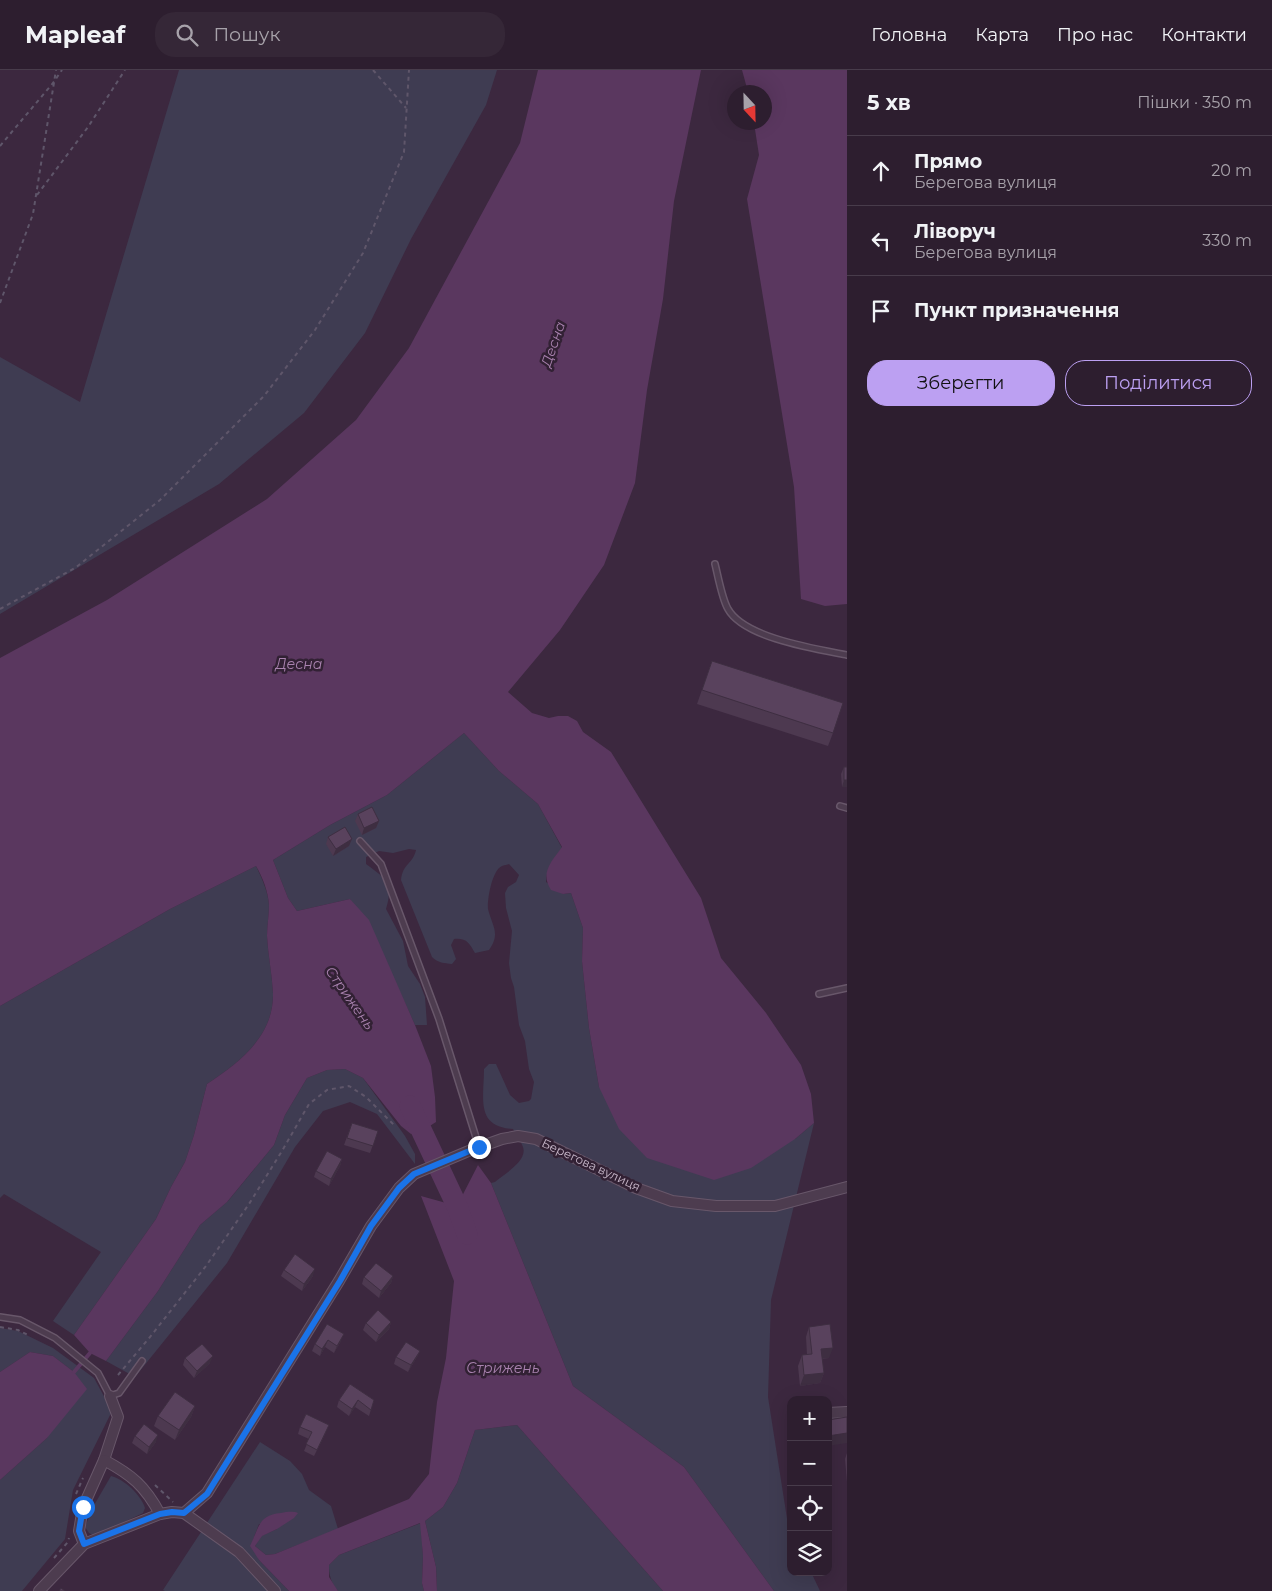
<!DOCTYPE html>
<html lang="uk">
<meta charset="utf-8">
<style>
:root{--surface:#2d1e2f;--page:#352737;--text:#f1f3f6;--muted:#a7a2aa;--line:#483c4b;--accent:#bca0f2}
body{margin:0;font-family:Montserrat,sans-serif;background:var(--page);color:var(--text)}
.controls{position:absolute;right:15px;bottom:15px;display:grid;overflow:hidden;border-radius:10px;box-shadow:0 5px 20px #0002}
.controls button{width:45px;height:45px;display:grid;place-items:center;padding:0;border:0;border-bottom:1px solid var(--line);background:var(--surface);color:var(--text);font:25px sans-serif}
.compass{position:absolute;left:727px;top:15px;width:45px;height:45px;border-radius:50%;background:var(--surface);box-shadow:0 5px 20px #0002;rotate:158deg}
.stop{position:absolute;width:15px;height:15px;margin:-11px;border:4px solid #1a73e8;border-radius:50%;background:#fff}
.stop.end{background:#1a73e8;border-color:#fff;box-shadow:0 1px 5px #0008}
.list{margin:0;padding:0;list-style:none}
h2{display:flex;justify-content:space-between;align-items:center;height:65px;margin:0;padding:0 20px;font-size:21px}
h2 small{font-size:16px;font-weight:400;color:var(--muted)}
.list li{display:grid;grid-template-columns:32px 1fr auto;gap:15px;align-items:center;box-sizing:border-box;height:70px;padding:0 20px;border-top:1px solid var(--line)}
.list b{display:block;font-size:19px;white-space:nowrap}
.list p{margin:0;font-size:16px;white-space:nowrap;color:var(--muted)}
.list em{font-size:16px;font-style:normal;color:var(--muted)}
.actions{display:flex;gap:10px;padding:15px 20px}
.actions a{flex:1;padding:11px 0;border:1px solid var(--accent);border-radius:20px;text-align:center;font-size:18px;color:var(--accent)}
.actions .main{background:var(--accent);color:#111}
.icon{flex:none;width:28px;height:28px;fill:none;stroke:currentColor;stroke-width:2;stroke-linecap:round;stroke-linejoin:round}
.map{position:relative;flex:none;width:847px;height:1521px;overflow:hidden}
header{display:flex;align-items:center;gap:30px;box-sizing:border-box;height:70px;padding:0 25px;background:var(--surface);border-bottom:1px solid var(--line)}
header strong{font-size:24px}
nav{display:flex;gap:28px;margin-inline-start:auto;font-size:18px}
.search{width:350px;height:45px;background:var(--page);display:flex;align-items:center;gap:12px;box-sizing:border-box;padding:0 18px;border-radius:20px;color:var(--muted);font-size:19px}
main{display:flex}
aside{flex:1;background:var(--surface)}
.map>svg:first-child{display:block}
.green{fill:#3f3c52}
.water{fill:#5a375f}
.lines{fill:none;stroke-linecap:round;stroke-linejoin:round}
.stream{stroke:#5a375f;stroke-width:4}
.river{stroke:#5a375f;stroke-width:21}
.lane-casing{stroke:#68576a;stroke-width:8}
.street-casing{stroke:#68576a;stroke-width:12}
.path{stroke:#5f566a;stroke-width:2;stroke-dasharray:4 4;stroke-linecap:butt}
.lane{stroke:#4d3c4f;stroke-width:5}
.street{stroke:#4d3c4f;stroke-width:10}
.wall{fill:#4d3950}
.shaded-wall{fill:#3e2e41}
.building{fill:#59425d;stroke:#3e2e41}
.route{stroke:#1a73e8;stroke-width:6}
.labels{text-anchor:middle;stroke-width:5;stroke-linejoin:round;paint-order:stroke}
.street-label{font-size:12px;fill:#c8b8ca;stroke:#322134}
.water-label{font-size:14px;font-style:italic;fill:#a982af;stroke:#322134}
</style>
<header>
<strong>Mapleaf</strong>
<div class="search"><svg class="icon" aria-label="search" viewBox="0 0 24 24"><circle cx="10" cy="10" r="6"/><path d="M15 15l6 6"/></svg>Пошук</div>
<nav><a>Головна</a><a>Карта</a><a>Про нас</a><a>Контакти</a></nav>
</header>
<main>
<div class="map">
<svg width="847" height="1521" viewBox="0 0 847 1521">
<rect width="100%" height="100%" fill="#3c283f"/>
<g class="green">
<path d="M179,0H497L486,35L411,169L365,263L304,343L219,414L0,544V287L80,332Z"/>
<path d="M464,663L499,701L538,734L562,778C554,788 546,798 546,812L563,824L571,823L583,858L582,891L589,958L599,1017L795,1069L814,1053L771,1230L768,1327L788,1455L791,1460V1502H811L820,1521H774L684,1397L573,1316L491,1113L495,1112C504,1104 528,1091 523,1077C521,1071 516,1065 513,1059C475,1057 484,1028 484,999L489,994H496L510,1025L519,1033L529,1031L531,1029L534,1012L529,999L525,971L519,955L514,917L511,908L509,893L512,861L506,838L505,823L508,817L516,812L519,805L509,794C508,795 503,795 502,796C492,800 487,830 488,839C492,856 501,863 489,880L475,883C469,873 467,868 454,869L451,875L456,889L452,894C444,893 438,893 432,887L401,810C403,793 413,794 416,780L409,779L393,783L379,781L366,787V794C385,808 394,813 386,839L403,871L408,896L420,914L425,927L427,955H415L400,922L350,829L297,841L288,828L273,790L330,755L387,725Z"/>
<path d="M256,796C262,809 268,821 269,835C269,846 267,856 267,866C268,885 272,904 273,923C274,966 240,992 207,1014L194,1065L185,1092L171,1117L156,1149L74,1265L53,1251L101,1182L4,1124L0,1128V936L170,839Z"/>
<path d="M345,999L363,1008L405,1066L415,1084V1094L377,1044L350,1032L323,1041L295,1077L227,1193L135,1307L106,1291L158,1221L200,1155L228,1131L274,1075L285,1045L307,1008L327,1000Z"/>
<path d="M0,1258L18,1261L53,1278L94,1308L112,1341L73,1420L65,1469L22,1521H0V1410L47,1368L74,1302L53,1286L30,1282L0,1302Z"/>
<path d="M517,1355L663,1521H437L436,1497L425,1451L443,1437L457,1413L475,1360Z"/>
<path d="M260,1372L290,1391L302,1404L309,1420L331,1436L338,1459L275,1484L266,1485L255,1476L261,1466L277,1459L259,1454L253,1470L259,1490L289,1521H165L163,1520Z"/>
<path d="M111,1406C124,1409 141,1425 145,1438L143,1443L95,1466L89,1463L85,1457L93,1437Z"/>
<path d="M421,1453L423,1486L422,1513L424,1521H338C331,1512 329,1506 329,1495L339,1485Z"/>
</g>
<g class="water">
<path d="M538,0H701L674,131L663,229L647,320L635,413L604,495L560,560L508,622L532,643L549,648L558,646H568L577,651L583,662L611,682L701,828L721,888L766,943L801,995L811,1024L814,1053L795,1069L751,1098L714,1110L647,1088L619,1059L599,1017L589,958L582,891L583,858L571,823L563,824L551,820C540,803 551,792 562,777L538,734L499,701L464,663L387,725L330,755L273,790L288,828L297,841L350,829L369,850L415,955L431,996L435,1027L436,1052L422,1061L411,1064L401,1056L363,1008L345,999L327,1000L307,1008L285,1045L274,1075L227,1132L200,1155L158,1221L106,1291L90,1283L74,1265L156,1149L171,1117L185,1092L194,1065L207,1014C240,992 274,966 273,923C272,904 268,885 267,866C267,856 269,845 269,835C268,821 263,808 256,796L170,839L0,936V588L107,530L267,429L356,350L409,278L520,73Z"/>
<path d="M742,0H847V534L825,536L801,529L794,417L747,129L759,85L754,53L764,52V22H748Z"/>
<path d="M478,1095L491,1113L573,1316L684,1397L774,1521H663L517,1355L475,1360L457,1413L443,1437L425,1451L436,1497L437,1521H424L422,1513L423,1486L420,1453L339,1485L329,1495V1507L338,1521H289L259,1490L250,1476C259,1458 258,1445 281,1443C287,1442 292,1441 298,1443L294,1448L277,1459L262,1466L255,1476L266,1485L275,1484L409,1429L429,1404L437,1332L446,1288L454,1211L421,1126L457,1136Z"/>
<path d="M30,1282L53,1286L74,1302L87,1319L47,1368L0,1410V1302Z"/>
</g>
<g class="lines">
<path class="stream" d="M74,1302L90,1283"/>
<path class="river" d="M410,1036L457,1136L467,1164"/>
<g class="lane-casing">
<g id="lane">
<path d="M715,494C718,506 722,529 728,539C744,568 816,579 847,585"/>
<path d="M840,736L847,738"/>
<path d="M360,771L381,794L439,949L479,1077"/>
<path d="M819,924L847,918"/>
<path d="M0,1247L20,1250L55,1268L98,1303L110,1326L119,1323L142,1291"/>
</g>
</g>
<g class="street-casing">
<g id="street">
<path d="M828,1343L847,1342"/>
<path d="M104,1390L118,1347L110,1326"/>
<path d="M184,1443L207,1423L339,1211L371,1156L399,1118L414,1104L471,1080L502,1069L518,1066L536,1069L636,1118L672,1131L716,1136H775L847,1117"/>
<path d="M160,1444L172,1442L184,1443L239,1482L275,1521"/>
<path d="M39,1521L84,1474L160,1444C145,1416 132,1405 104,1390L83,1437L79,1461L84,1474"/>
</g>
</g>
<g class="path">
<path d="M373,0L406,38"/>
<path d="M0,76L53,13L62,0"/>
<path d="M37,125L88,57L125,0"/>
<path d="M0,233L33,144L56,0"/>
<path d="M0,539L75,498L160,430L264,326L315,260L363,183L404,82L409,0"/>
<path d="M0,1257L18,1260L28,1265"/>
<path d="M118,1305L150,1267L206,1196L249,1134L282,1081L309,1034L327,1020L349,1016L366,1027L394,1055"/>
<path d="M155,1415L173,1432"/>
<path d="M76,1424L83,1408"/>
<path d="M54,1488L68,1472L69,1468"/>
</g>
<use href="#lane" class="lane"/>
<use href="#street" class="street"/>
</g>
<g class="wall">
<path d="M712,591L833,663L828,676L697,634Z"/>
<path d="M844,697L847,717H842L841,704Z"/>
<path d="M358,744L379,751L376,758L362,765L355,751Z"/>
<path d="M328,767L349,776L333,786L326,774Z"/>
<path d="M352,1053L378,1061L370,1083L344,1075Z"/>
<path d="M342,1089L340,1096L329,1116L314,1107L316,1101Z"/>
<path d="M284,1200L313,1206L302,1221L281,1206Z"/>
<path d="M393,1206L391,1213L379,1228L362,1214L364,1207Z"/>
<path d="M391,1252L389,1259L376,1272L363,1260L366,1253Z"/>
<path d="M327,1254L341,1271L334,1283L325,1277L320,1286L312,1281L315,1274Z"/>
<path d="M809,1257L829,1288L822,1289L824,1303L820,1313L800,1316L798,1296L802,1285H807L806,1267Z"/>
<path d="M420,1281L417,1287L408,1302L394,1294L396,1287Z"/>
<path d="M185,1288L210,1293L194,1308L183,1295Z"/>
<path d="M339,1330H374L369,1346L355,1337L349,1346L337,1337Z"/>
<path d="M195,1336L191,1347L175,1370L154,1356L158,1346Z"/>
<path d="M300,1357L326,1362L314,1386L304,1381L309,1369L298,1364Z"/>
<path d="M135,1366L156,1372L147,1384L132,1373Z"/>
<path d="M847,1383V1412L845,1389Z"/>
</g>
<g class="shaded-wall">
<path d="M844,710H847V717H842Z"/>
<path d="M379,751L376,758L362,765L364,758Z"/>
<path d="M352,769L349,776L333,786L336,779Z"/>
<path d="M342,1089L340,1096L329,1116L331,1109Z"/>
<path d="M315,1199L313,1206L302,1221L304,1214Z"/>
<path d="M393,1206L391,1213L379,1228L381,1221Z"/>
<path d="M391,1252L389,1259L376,1272L379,1265Z"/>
<path d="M344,1264L341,1271L334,1283L337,1276Z"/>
<path d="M328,1270L325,1277L320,1286L322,1279Z"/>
<path d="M833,1278L829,1288L818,1289L821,1279Z"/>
<path d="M420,1281L417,1287L408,1302L411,1295Z"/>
<path d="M213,1286L210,1293L194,1308L197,1301Z"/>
<path d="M824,1303L820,1313L800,1316L804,1305Z"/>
<path d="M358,1330L355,1337L349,1346L352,1339Z"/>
<path d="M195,1336L191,1347L175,1370L179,1360Z"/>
<path d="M847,1363V1373L828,1376V1366Z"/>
<path d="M158,1365L156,1372L147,1384L149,1377Z"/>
</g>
<g class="building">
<path d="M712,591L843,633L833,663L702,620Z"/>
<rect x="844" y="697" width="3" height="13"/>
<path d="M372,737L379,751L364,758L358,744Z"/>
<path d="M345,757L352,769L336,779L328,767Z"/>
<path d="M352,1053L378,1061L373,1076L347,1068Z"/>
<path d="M327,1081L342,1089L331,1109L316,1101Z"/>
<path d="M295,1184L315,1199L304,1214L284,1200Z"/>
<path d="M376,1193L393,1206L381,1221L364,1207Z"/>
<path d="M378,1240L391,1252L379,1265L366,1253Z"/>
<path d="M327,1254L344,1264L337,1276L328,1270L322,1279L315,1274Z"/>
<path d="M830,1254L833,1278L821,1279L824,1303L804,1305L802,1285L812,1284L809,1257Z"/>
<path d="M406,1272L420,1281L411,1295L396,1287Z"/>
<path d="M202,1274L213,1286L197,1301L185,1288Z"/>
<path d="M350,1314L374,1330L371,1340L358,1330L352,1339L339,1330Z"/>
<path d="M175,1322L195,1336L179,1360L158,1346Z"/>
<path d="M306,1344L329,1355L317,1380L306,1374L312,1362L300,1357Z"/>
<path d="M847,1347V1363L828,1366V1350Z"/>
<path d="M144,1354L158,1365L149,1377L135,1366Z"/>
<path d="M61,1518L65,1521H59Z"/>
</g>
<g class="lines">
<path class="route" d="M83,1437L79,1461L84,1474L160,1444L172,1442L184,1443L207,1424L340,1211L371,1156L399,1118L414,1104L479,1077"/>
</g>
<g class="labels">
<g class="street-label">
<text transform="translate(591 1095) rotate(25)" y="4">Берегова вулиця</text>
</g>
<g class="water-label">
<text transform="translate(553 274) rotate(-71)" y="5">Десна</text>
<text x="299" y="599">Десна</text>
<text transform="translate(350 928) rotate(55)" y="5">Стрижень</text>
<text x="503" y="1303">Стрижень</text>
</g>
</g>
</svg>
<div class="controls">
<button>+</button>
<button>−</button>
<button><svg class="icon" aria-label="locate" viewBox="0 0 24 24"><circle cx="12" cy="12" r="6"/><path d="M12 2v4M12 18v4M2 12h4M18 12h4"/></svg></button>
<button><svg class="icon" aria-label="layers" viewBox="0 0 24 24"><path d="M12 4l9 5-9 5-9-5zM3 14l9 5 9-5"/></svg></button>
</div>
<svg class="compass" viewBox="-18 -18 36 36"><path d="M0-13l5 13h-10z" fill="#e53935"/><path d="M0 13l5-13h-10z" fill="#a7a2aa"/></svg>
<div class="stop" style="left:83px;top:1437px"></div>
<div class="stop end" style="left:479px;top:1077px"></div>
</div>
<aside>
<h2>5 хв<small>Пішки · 350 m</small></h2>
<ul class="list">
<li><svg class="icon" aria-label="ahead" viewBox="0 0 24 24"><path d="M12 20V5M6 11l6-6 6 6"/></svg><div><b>Прямо</b><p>Берегова вулиця</p></div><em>20 m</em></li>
<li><svg class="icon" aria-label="left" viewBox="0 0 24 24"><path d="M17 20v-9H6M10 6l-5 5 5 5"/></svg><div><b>Ліворуч</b><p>Берегова вулиця</p></div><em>330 m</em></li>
<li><svg class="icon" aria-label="arrive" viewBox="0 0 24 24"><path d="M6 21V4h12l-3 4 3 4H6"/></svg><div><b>Пункт призначення</b></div></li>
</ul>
<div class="actions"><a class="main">Зберегти</a><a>Поділитися</a></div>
</aside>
</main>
